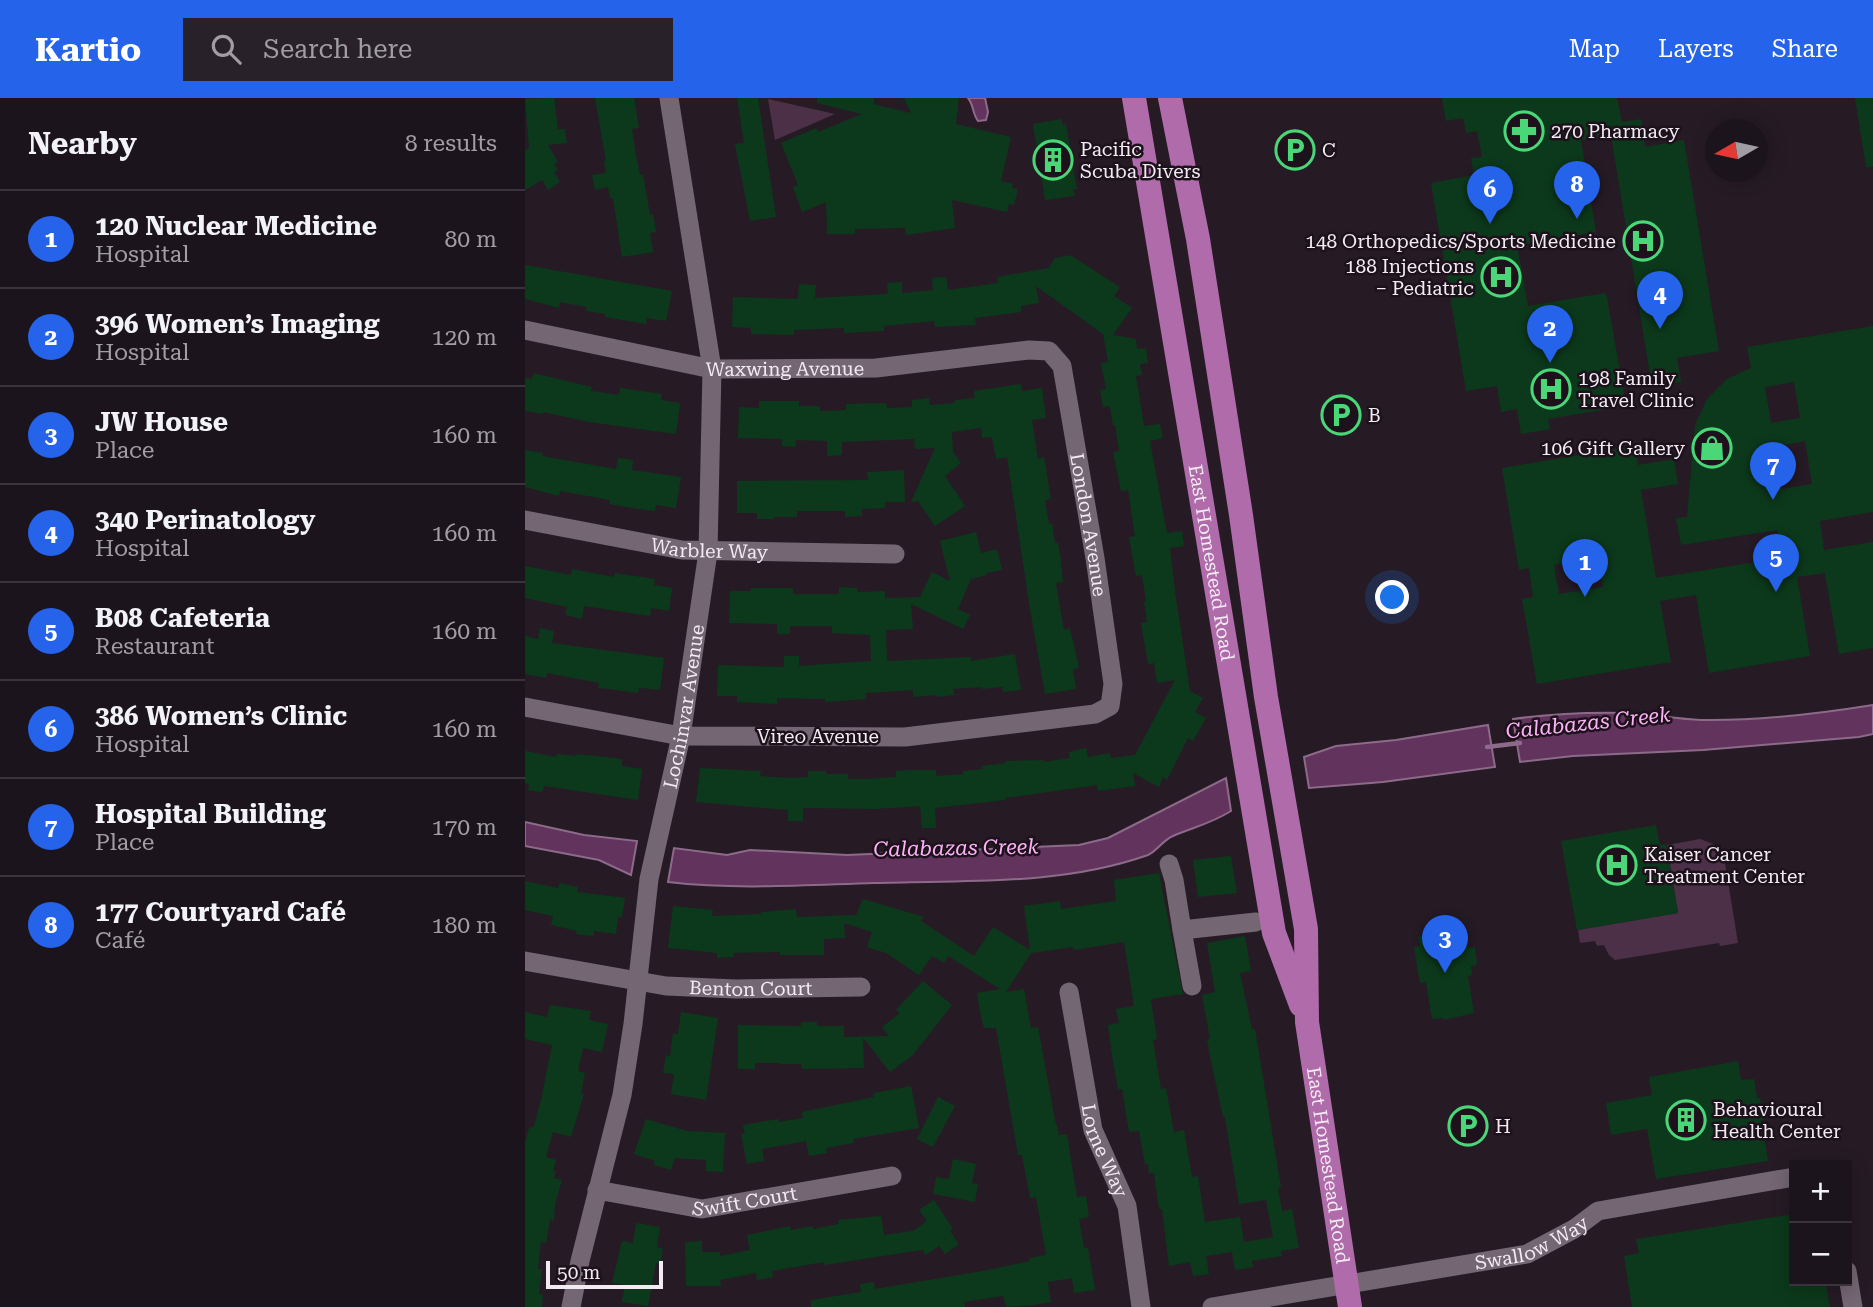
<!DOCTYPE html>
<meta charset="utf-8">
<style>
:root{--surface:#1c141c;--page:#292129;--text:#f1f3f6;--muted:#a09ea3;--line:#3a333b;--accent:#2563eb}
body{margin:0;font-family:"Roboto Serif",serif;background:var(--page);color:var(--text)}
.controls{position:absolute;right:21px;bottom:21px;display:grid;overflow:hidden;border-radius:0px;box-shadow:0 4px 18px #0003}
.controls button{width:63px;height:63px;display:grid;place-items:center;padding:0;border:0;border-bottom:2px solid var(--line);background:var(--surface);color:var(--text);font:35px sans-serif}
.compass{position:absolute;left:1180px;top:21px;width:63px;height:63px;border-radius:50%;background:var(--surface);box-shadow:0 4px 18px #0003;rotate:261deg}
.scale{position:absolute;left:21px;bottom:18px;width:117px;box-sizing:border-box;padding-left:7px;border:4px solid #f3ebf2;border-top:0;font-size:19px;line-height:24px;white-space:nowrap;color:#f3ebf2;-webkit-text-stroke:5px #1d121c;paint-order:stroke}
.you{position:absolute;left:868px;top:500px;width:24px;height:24px;margin:-18px;border:5px solid #fff;border-radius:50%;background:#1a73e8;box-shadow:0 0 0 10px #1a73e833}
.badge{display:grid;place-items:center;width:46px;height:46px;border-radius:50%;background:var(--accent);color:#fff;font-size:23px;font-weight:700}
.pin{position:absolute;translate:-50% -58px;filter:drop-shadow(0 2px 4px #0008)}
.pin::after{content:'';position:absolute;top:37px;width:24px;height:21px;background:inherit;clip-path:polygon(0 0,100% 0,50% 100%)}
.list{margin:0;padding:0;list-style:none}
h2{display:flex;justify-content:space-between;align-items:center;height:91px;margin:0;padding:0 28px;font-size:30px}
h2 small{font-size:23px;font-weight:400;color:var(--muted)}
.list li{display:grid;grid-template-columns:46px 1fr auto;gap:21px;align-items:center;box-sizing:border-box;height:98px;padding:0 28px;border-top:2px solid var(--line)}
.list b{display:block;font-size:26px;white-space:nowrap}
.list p{margin:0;font-size:23px;white-space:nowrap;color:var(--muted)}
.list em{font-size:23px;font-style:normal;color:var(--muted)}
.icon{flex:none;width:38px;height:38px;fill:none;stroke:currentColor;stroke-width:2;stroke-linecap:round;stroke-linejoin:round}
.map{position:relative;flex:none;width:1348px;height:1209px;overflow:hidden}
header{display:flex;align-items:center;gap:42px;box-sizing:border-box;height:98px;padding:0 35px;background:var(--accent);color:#fff}
header strong{font-size:33px}
nav{display:flex;gap:38px;margin-inline-start:auto;font-size:24px}
.search{width:490px;height:63px;background:var(--page);display:flex;align-items:center;gap:18px;box-sizing:border-box;padding:0 24px;border-radius:0px;color:var(--muted);font-size:26px}
main{display:flex}
aside{flex:1;background:var(--surface)}
.map>svg:first-child{display:block}
.green{fill:#4b3048}
.water{fill:#61335d;stroke:#8d6a8a;stroke-width:2}
.lines{fill:none;stroke-linecap:round;stroke-linejoin:round}
.stream{stroke:#8d6a8a;stroke-width:4.5}
.building{fill:#0c391b;fill-rule:evenodd}
.minor{stroke:#746672;stroke-width:19}
.major{stroke:#af6baa;stroke-width:24}
.labels{text-anchor:middle;stroke-width:5;stroke-linejoin:round;paint-order:stroke}
.poi-label{font-size:19px;fill:#f3ebf2;stroke:#1d121c;text-anchor:start}
.street-label{font-size:19px;fill:#f3ebf2;stroke:#1d121c}
.water-label{font-size:21px;font-style:italic;fill:#fcb3f5;stroke:#1d121c}
</style>
<header>
<strong>Kartio</strong>
<div class="search"><svg class="icon" aria-label="search" viewBox="0 0 24 24"><circle cx="10" cy="10" r="6"/><path d="M15 15l6 6"/></svg>Search here</div>
<nav><a>Map</a><a>Layers</a><a>Share</a></nav>
</header>
<main>
<aside>
<h2>Nearby<small>8 results</small></h2>
<ul class="list">
<li><span class="badge">1</span><div><b>120 Nuclear Medicine</b><p>Hospital</p></div><em>80 m</em></li>
<li><span class="badge">2</span><div><b>396 Women’s Imaging</b><p>Hospital</p></div><em>120 m</em></li>
<li><span class="badge">3</span><div><b>JW House</b><p>Place</p></div><em>160 m</em></li>
<li><span class="badge">4</span><div><b>340 Perinatology</b><p>Hospital</p></div><em>160 m</em></li>
<li><span class="badge">5</span><div><b>B08 Cafeteria</b><p>Restaurant</p></div><em>160 m</em></li>
<li><span class="badge">6</span><div><b>386 Women’s Clinic</b><p>Hospital</p></div><em>160 m</em></li>
<li><span class="badge">7</span><div><b>Hospital Building</b><p>Place</p></div><em>170 m</em></li>
<li><span class="badge">8</span><div><b>177 Courtyard Café</b><p>Café</p></div><em>180 m</em></li>
</ul>
</aside>
<div class="map">
<svg width="1348" height="1209" viewBox="0 0 1348 1209">
<rect width="100%" height="100%" fill="#261b25"/>
<g class="green">
<path d="M243,1L310,16L250,42Z"/>
<path d="M1175,741L1193,748L1199,759L1213,845L1195,848L1194,845L1090,862L1084,857L1079,847L1072,848L1070,843L1055,845L1053,832L1153,815L1142,747Z"/>
</g>
<g class="water">
<path d="M443,0H460L463,14L461,22L453,23C447,15 449,7 443,0Z"/>
<path d="M1348,607V636L1334,639L1178,652L1048,658L995,664L988,621C1025,616 1063,614 1101,615C1126,616 1151,621 1176,622C1233,623 1292,616 1348,607Z"/>
<path d="M963,627L970,669L858,684L784,690L779,659L811,648L871,642Z"/>
<path d="M701,680L706,713C685,726 669,729 648,738C638,742 632,753 623,757C535,788 440,782 349,785C281,787 211,792 143,784L149,750L202,757L225,752L322,757L554,747L583,740Z"/>
<path d="M0,724L59,737L112,743L106,777L74,762L0,748Z"/>
</g>
<g class="lines">
<path class="stream" d="M962,649L995,645"/>
</g>
<g class="building">
<path d="M29,0L33,31H40L42,45L23,47L33,64L29,66L33,72L29,74L35,84L23,92L17,82L0,92V52L4,50L0,1Z"/>
<path d="M70,0H109L114,30L107,31L110,52L115,77L118,76L125,117L128,116L131,134L125,135L128,154L97,159L88,100H85L83,89L70,92L67,77L81,75L79,63H81Z"/>
<path d="M212,0H233L251,119L225,123L210,46L219,45Z"/>
<path d="M292,0H349L348,6L386,15L379,0H434L431,26L486,39L476,83L488,86L487,90L493,91L489,107L484,106L482,114L427,102L430,130L381,137L380,130L330,131V136H302L301,104L277,114L268,89L273,87L256,45L291,30L293,34L337,16L292,5Z"/>
<path d="M917,0H1092L1097,24L1116,21L1120,49L1159,42L1194,253L1152,260L1156,284L1127,289L1086,37L1056,42L1071,134L992,147L1003,208L1080,195L1082,199L1101,308L1023,321L1025,331L996,336L992,311L976,314L972,288L941,293L906,85L949,77L946,60L957,59L952,33L941,35L938,20L921,23Z"/>
<path d="M1330,0H1348V69H1341Z"/>
<path d="M537,21V27L541,26L552,91H548L550,98L520,102L508,26Z"/>
<path d="M545,157L595,189L589,198L607,210L588,237L611,241L612,251L621,250L623,265L615,266L617,277L611,278L619,328L635,326L638,340L625,343L642,435L657,433L659,448L645,450L650,493L665,593L678,600L670,614L681,620L668,643L663,640L642,682L638,679L634,689L608,675L610,688L573,693L572,687L480,700V702L410,710L411,730H397L395,708L351,711L278,710V723H263V712L171,704L175,670L236,673L235,678L263,680L283,679V673H301V676H323V681H341L371,679V673L388,672H411V678L438,676V673L458,671L457,668L481,665L480,663L519,662V664L545,660L544,654L561,650L563,659L585,655L586,660L610,657L650,582L632,585L629,565L623,566L616,525L622,524L619,504L621,503L617,477L611,478L607,456L604,439L610,438L603,392L596,393L588,354L594,353L590,327L588,328L585,308L578,309L575,292L581,291L576,265L583,264L578,236L511,188L514,205L496,208V214L450,220L451,227L410,229L409,223L359,228V233L319,235V230L269,232V237L226,236V230L207,229L208,199L273,201L274,186L291,187L290,200L363,196L362,185L377,184V195L408,192L407,180L421,179L423,192L473,185L472,179L524,170L530,160Z"/>
<path d="M0,167L147,193L141,223L122,220L121,226L80,219L81,216L61,213L62,209L35,204L34,210L0,201Z"/>
<path d="M1348,228V414L1295,423L1299,452L1348,444V550L1314,556L1300,475L1272,479L1285,558L1184,575L1171,497L1135,503L1146,564L1012,586L997,501L1008,499L1004,470L994,472L977,370L1110,348L1113,367L1149,361L1153,386L1116,392L1131,480L1257,460L1252,432L1156,447L1151,420L1162,419L1170,327L1182,301L1202,281L1226,270L1222,249ZM1269,284L1275,320L1246,325L1240,289ZM1280,343L1287,386L1257,391L1253,366L1259,347ZM1073,459L1078,489L1034,496L1029,467Z"/>
<path d="M8,275L67,289L66,293L94,297L95,290L137,296L136,302L155,305L151,336L64,324L18,314V316L0,313V280L7,281Z"/>
<path d="M496,286L497,293L517,290L521,320L507,322L513,361L519,359L526,401L520,402L524,426L527,425L530,445H533L536,462L538,484L531,485L539,532L545,530L554,570L548,571L551,591L520,596L505,511L482,359L471,361L467,339L457,340L456,330L427,334L428,354L436,365L420,378L440,408L410,428L393,403L386,404L410,350L390,351L389,341L317,344V357L302,358V343L271,342L270,349L257,348V341L213,340L214,309L234,310V303H274V308H295V313L321,312V306L361,305L362,310L387,309V302L404,300L405,307L430,305V302L450,300L449,293Z"/>
<path d="M0,352L18,355L17,358L91,371L93,360L108,362L107,372L156,379L151,410L131,407L130,413L114,411L84,406L85,402L35,393L34,398L0,389Z"/>
<path d="M379,372L380,404H360V410L337,411V418L320,419V413H272V419H249V421H232V415H212V383L343,382L342,374Z"/>
<path d="M451,434L456,455L472,451L477,472L461,475L462,477L446,481L433,511L445,517L438,531L386,506L388,531L361,532L362,563L446,559V563L490,556L496,592L478,594L477,589L457,591V589L428,591L429,597L412,599V597L388,599V592L341,595V601L300,604V601L252,600V606L212,604V598H192L193,567L259,569V558H274V568L346,563L345,537L307,535V528H265V536H252V526L204,525L205,493H226V490H268V496H314V489L332,490V494L360,493V500L395,499L407,474L425,483L415,443Z"/>
<path d="M0,468L46,477L47,471L89,479L90,475L130,481L129,487L147,490L144,513L126,510L125,518L59,508L57,521L40,517L42,509L0,500Z"/>
<path d="M15,530L29,533L27,545L139,560L135,592L114,590L113,595L83,591L73,590L74,585L22,575L21,580L0,576V538L13,541Z"/>
<path d="M0,653L31,659L32,656L51,658L52,656L97,661V668L117,671L113,702L19,688L17,694L3,692L4,686L0,685Z"/>
<path d="M1131,727L1135,747L1141,746L1153,815L1052,832L1036,743Z"/>
<path d="M706,758L712,795L673,799L668,762Z"/>
<path d="M634,775L658,896L626,901L632,941L628,942L636,991L641,990L649,1034L659,1032L667,1079L673,1078L680,1124L715,1119L719,1144L748,1139L741,1102L714,1106L700,1019H698L686,963L682,941H685L677,897L690,894L682,845L720,838L726,873L715,875L727,931H730L756,1089L753,1090L757,1113L767,1111L774,1150L756,1153L757,1158L727,1163L728,1169L710,1172L707,1154L681,1158L684,1176L668,1178L665,1164L644,1168L637,1111H634L629,1075H624L623,1066L620,1067L614,1033L604,1034L597,991H593L587,957L583,927L594,925L591,911L609,908L599,844L549,852L548,849L506,855L481,894L499,891L506,930L513,929L531,1027H532L534,1037L542,1036L552,1099L561,1098L564,1119L554,1121L559,1150H563L570,1192L549,1195L547,1180L523,1184L526,1204L508,1207L481,1209L478,1198L439,1204L440,1209H286V1202L336,1194L335,1186L349,1184L350,1191L458,1173L505,1163L504,1160L521,1157L511,1099L505,1100L497,1057H493L471,930H459L456,919L452,895L475,891L423,858L419,865L407,858L394,877L361,855L342,849L347,834L319,825L320,840L299,841V857H255V854L208,855L209,859L192,860V855L143,850L148,808L188,812L187,818L236,816V814L271,811L272,819L331,817L338,801L399,819L396,823L449,858L468,829L505,852L499,808L535,803L536,811L591,803L589,782Z"/>
<path d="M0,783L33,790L35,785L53,789L52,794L100,800L97,820L93,819L91,836L69,833V838L51,836L52,833L26,827L28,818L0,812Z"/>
<path d="M916,831L917,835L932,833L933,842L942,840L943,850L950,849L952,867L946,868L947,877L943,878L949,915L918,922V920L907,921L901,884L895,885L889,849L895,848L893,839L903,837V834Z"/>
<path d="M398,883L427,907L388,957L365,974L338,940L339,970L277,971L276,966H255V965H230V971H213V927L276,928V924H292V928H319V939L364,938L357,929L375,915L371,912Z"/>
<path d="M25,907L66,913L64,922L83,926L77,954L58,950L53,973L60,975L56,996H59L46,1039L28,1034L21,1059L31,1062L28,1073H31L29,1080L37,1082L30,1106L29,1123L25,1122L21,1145L16,1144L13,1171H17L14,1196L18,1197L17,1209H0V1045L4,1030L9,1028L16,1002L27,947L0,941V914L22,919Z"/>
<path d="M156,914L193,920L181,1002L146,996L149,976L138,975L141,957L145,958L148,935L153,936Z"/>
<path d="M1213,963L1216,982L1229,981L1232,1000H1235L1239,1022H1236L1243,1063L1131,1081L1122,1031L1086,1037L1081,1005L1127,997L1124,979Z"/>
<path d="M386,988L394,1030L328,1041L329,1045L301,1050L302,1055L284,1058L281,1043L237,1051L239,1063L222,1066L216,1036H220L218,1027L253,1021L254,1024L278,1020L277,1014L349,999V995Z"/>
<path d="M413,999L430,1008L408,1049L392,1041Z"/>
<path d="M121,1021L162,1033L200,1035L198,1074L181,1073V1062L150,1060L146,1072L129,1067L130,1063L109,1056Z"/>
<path d="M428,1061L451,1066L447,1085L453,1086L450,1104L408,1096L411,1079L424,1081Z"/>
<path d="M409,1102L428,1131L425,1133L434,1146L420,1156L414,1148L401,1157L397,1152L299,1167V1164L247,1173L248,1179L232,1182L231,1175L195,1182L196,1188H161L160,1144L177,1143V1154H195V1158L225,1152L222,1137L265,1128L266,1132L288,1128V1131L314,1126L313,1122L356,1118L359,1137L388,1133L402,1123L394,1112Z"/>
<path d="M1269,1116V1183H1300L1305,1209H1107L1099,1158L1114,1155L1111,1141Z"/>
<path d="M111,1125L135,1129L132,1149L138,1151L135,1166L131,1165L123,1208L97,1204L100,1187L87,1185L97,1143L108,1145Z"/>
</g>
<g class="lines">
<g class="minor">
<path id="s1" d="M0,232L187,271L351,270L504,252L524,253L537,268L570,460L588,586L585,608L570,616L380,639L156,638L0,609"/>
<path id="s2" d="M0,422L157,452L370,456"/>
<path d="M644,766L649,782L657,832L731,824"/>
<path d="M657,832L667,888"/>
<path id="s3" d="M0,863L141,888L211,891L336,889"/>
<path id="s4" d="M544,894L568,1032L602,1108L616,1209"/>
<path id="s5" d="M72,1092L177,1111L367,1078"/>
<path d="M1322,1173L1328,1209"/>
<path id="s6" d="M46,1209L55,1163L97,997L108,926L124,781L156,638L183,454L187,271L144,0"/>
<path id="s7" d="M687,1209L1002,1156L1049,1131L1073,1113L1269,1079"/>
</g>
<g class="major">
<path id="s8" d="M609,0L749,835L776,907"/>
<path id="s9" d="M645,0L673,141L716,417L741,599L781,831L782,924L825,1209"/>
</g>
</g>
<defs>
<g id="pharmacy-ring" transform="scale(2.0125)"><circle r="9.5" fill="#1d121c" stroke="#49d778" stroke-width="1.5"/><path d="M-2-6h4v4h4v4h-4v4h-4v-4h-4v-4h4Z" fill="#49d778"/></g>
<g id="parking-ring" transform="scale(2.0125)"><circle r="9.5" fill="#1d121c" stroke="#49d778" stroke-width="1.5"/><path d="M-3.5-5.5H1a3.5 3.5 0 0 1 0 7H-1V5.5H-3.5ZM-1-3.4V-.6H.8a1.4 1.4 0 0 0 0-2.8Z" fill="#49d778"/></g>
<g id="building-ring" transform="scale(2.0125)"><circle r="9.5" fill="#1d121c" stroke="#49d778" stroke-width="1.5"/><path d="M-4-6H4V6H1V3H-1V6H-4ZM-2.5-4.3h1.7v1.8h-1.7ZM.8-4.3h1.7v1.8H.8ZM-2.5-1h1.7V.8h-1.7ZM.8-1h1.7V.8H.8Z" fill="#49d778"/></g>
<g id="hospital-ring" transform="scale(2.0125)"><circle r="9.5" fill="#1d121c" stroke="#49d778" stroke-width="1.5"/><path d="M-5-5h3v3.5h4V-5h3V5h-3V1.5h-4V5h-3Z" fill="#49d778"/></g>
<g id="shop-ring" transform="scale(2.0125)"><circle r="9.5" fill="#1d121c" stroke="#49d778" stroke-width="1.5"/><path d="M-5-2.5h2.3a2.7 3.5 0 0 1 5.4 0H5L5.5 6h-11ZM-1.5-2.5h3a1.5 2.3 0 0 0-3 0Z" fill="#49d778"/></g>
</defs>
<g fill-rule="evenodd">
<use href="#pharmacy-ring" x="999" y="33"/>
<use href="#parking-ring" x="770" y="52"/>
<use href="#building-ring" x="528" y="62"/>
<use href="#hospital-ring" x="1118" y="143"/>
<use href="#hospital-ring" x="976" y="179"/>
<use href="#hospital-ring" x="1026" y="291"/>
<use href="#parking-ring" x="816" y="317"/>
<use href="#shop-ring" x="1187" y="350"/>
<use href="#hospital-ring" x="1092" y="767"/>
<use href="#building-ring" x="1161" y="1022"/>
<use href="#parking-ring" x="943" y="1028"/>
</g>
<g class="labels">
<g class="poi-label">
<text x="1026" y="40">270 Pharmacy</text>
<text x="555" y="58">Pacific<tspan x="555" dy="22">Scuba Divers</tspan></text>
<text x="797" y="59">C</text>
<text x="1091" y="150" text-anchor="end">148 Orthopedics/Sports Medicine</text>
<text x="949" y="175" text-anchor="end">188 Injections<tspan x="949" dy="22">– Pediatric</tspan></text>
<text x="1053" y="287">198 Family<tspan x="1053" dy="22">Travel Clinic</tspan></text>
<text x="843" y="324">B</text>
<text x="1160" y="357" text-anchor="end">106 Gift Gallery</text>
<text x="1119" y="763">Kaiser Cancer<tspan x="1119" dy="22">Treatment Center</tspan></text>
<text x="1188" y="1018">Behavioural<tspan x="1188" dy="22">Health Center</tspan></text>
<text x="970" y="1035">H</text>
</g>
<g class="street-label">
<text dy="7" stroke="none"><textPath href="#s1" startOffset="264">Waxwing Avenue</textPath></text>
<text dy="7" stroke="none"><textPath href="#s1" startOffset="710">London Avenue</textPath></text>
<text dy="7" stroke="none"><textPath href="#s2" startOffset="187">Warbler Way</textPath></text>
<text dy="7" stroke="none"><textPath href="#s8" startOffset="471">East Homestead Road</textPath></text>
<text dy="7" stroke="none"><textPath href="#s6" startOffset="612">Lochinvar Avenue</textPath></text>
<text x="293" y="645">Vireo Avenue</text>
<text dy="7" stroke="none"><textPath href="#s3" startOffset="228">Benton Court</textPath></text>
<text dy="7" stroke="none"><textPath href="#s4" startOffset="163">Lorne Way</textPath></text>
<text dy="7" stroke="none"><textPath href="#s9" startOffset="1080">East Homestead Road</textPath></text>
<text dy="7" stroke="none"><textPath href="#s5" startOffset="150">Swift Court</textPath></text>
<text dy="7" stroke="none"><textPath href="#s7" startOffset="327">Swallow Way</textPath></text>
</g>
<g class="water-label">
<text transform="translate(1063 625) rotate(-6)" y="7">Calabazas Creek</text>
<text transform="translate(431 750) rotate(-1)" y="7">Calabazas Creek</text>
</g>
</g>
</svg>
<div class="controls">
<button>+</button>
<button>−</button>
</div>
<svg class="compass" viewBox="-18 -18 36 36"><path d="M0-13l5 13h-10z" fill="#e53935"/><path d="M0 13l5-13h-10z" fill="#a09ea3"/></svg>
<div class="scale">50 m</div>
<div class="you"></div>
<div class="pin badge" style="left:1060px;top:499px">1</div>
<div class="pin badge" style="left:1025px;top:265px">2</div>
<div class="pin badge" style="left:920px;top:875px">3</div>
<div class="pin badge" style="left:1135px;top:231px">4</div>
<div class="pin badge" style="left:1251px;top:494px">5</div>
<div class="pin badge" style="left:965px;top:126px">6</div>
<div class="pin badge" style="left:1248px;top:402px">7</div>
<div class="pin badge" style="left:1052px;top:121px">8</div>
</div>
</main>
